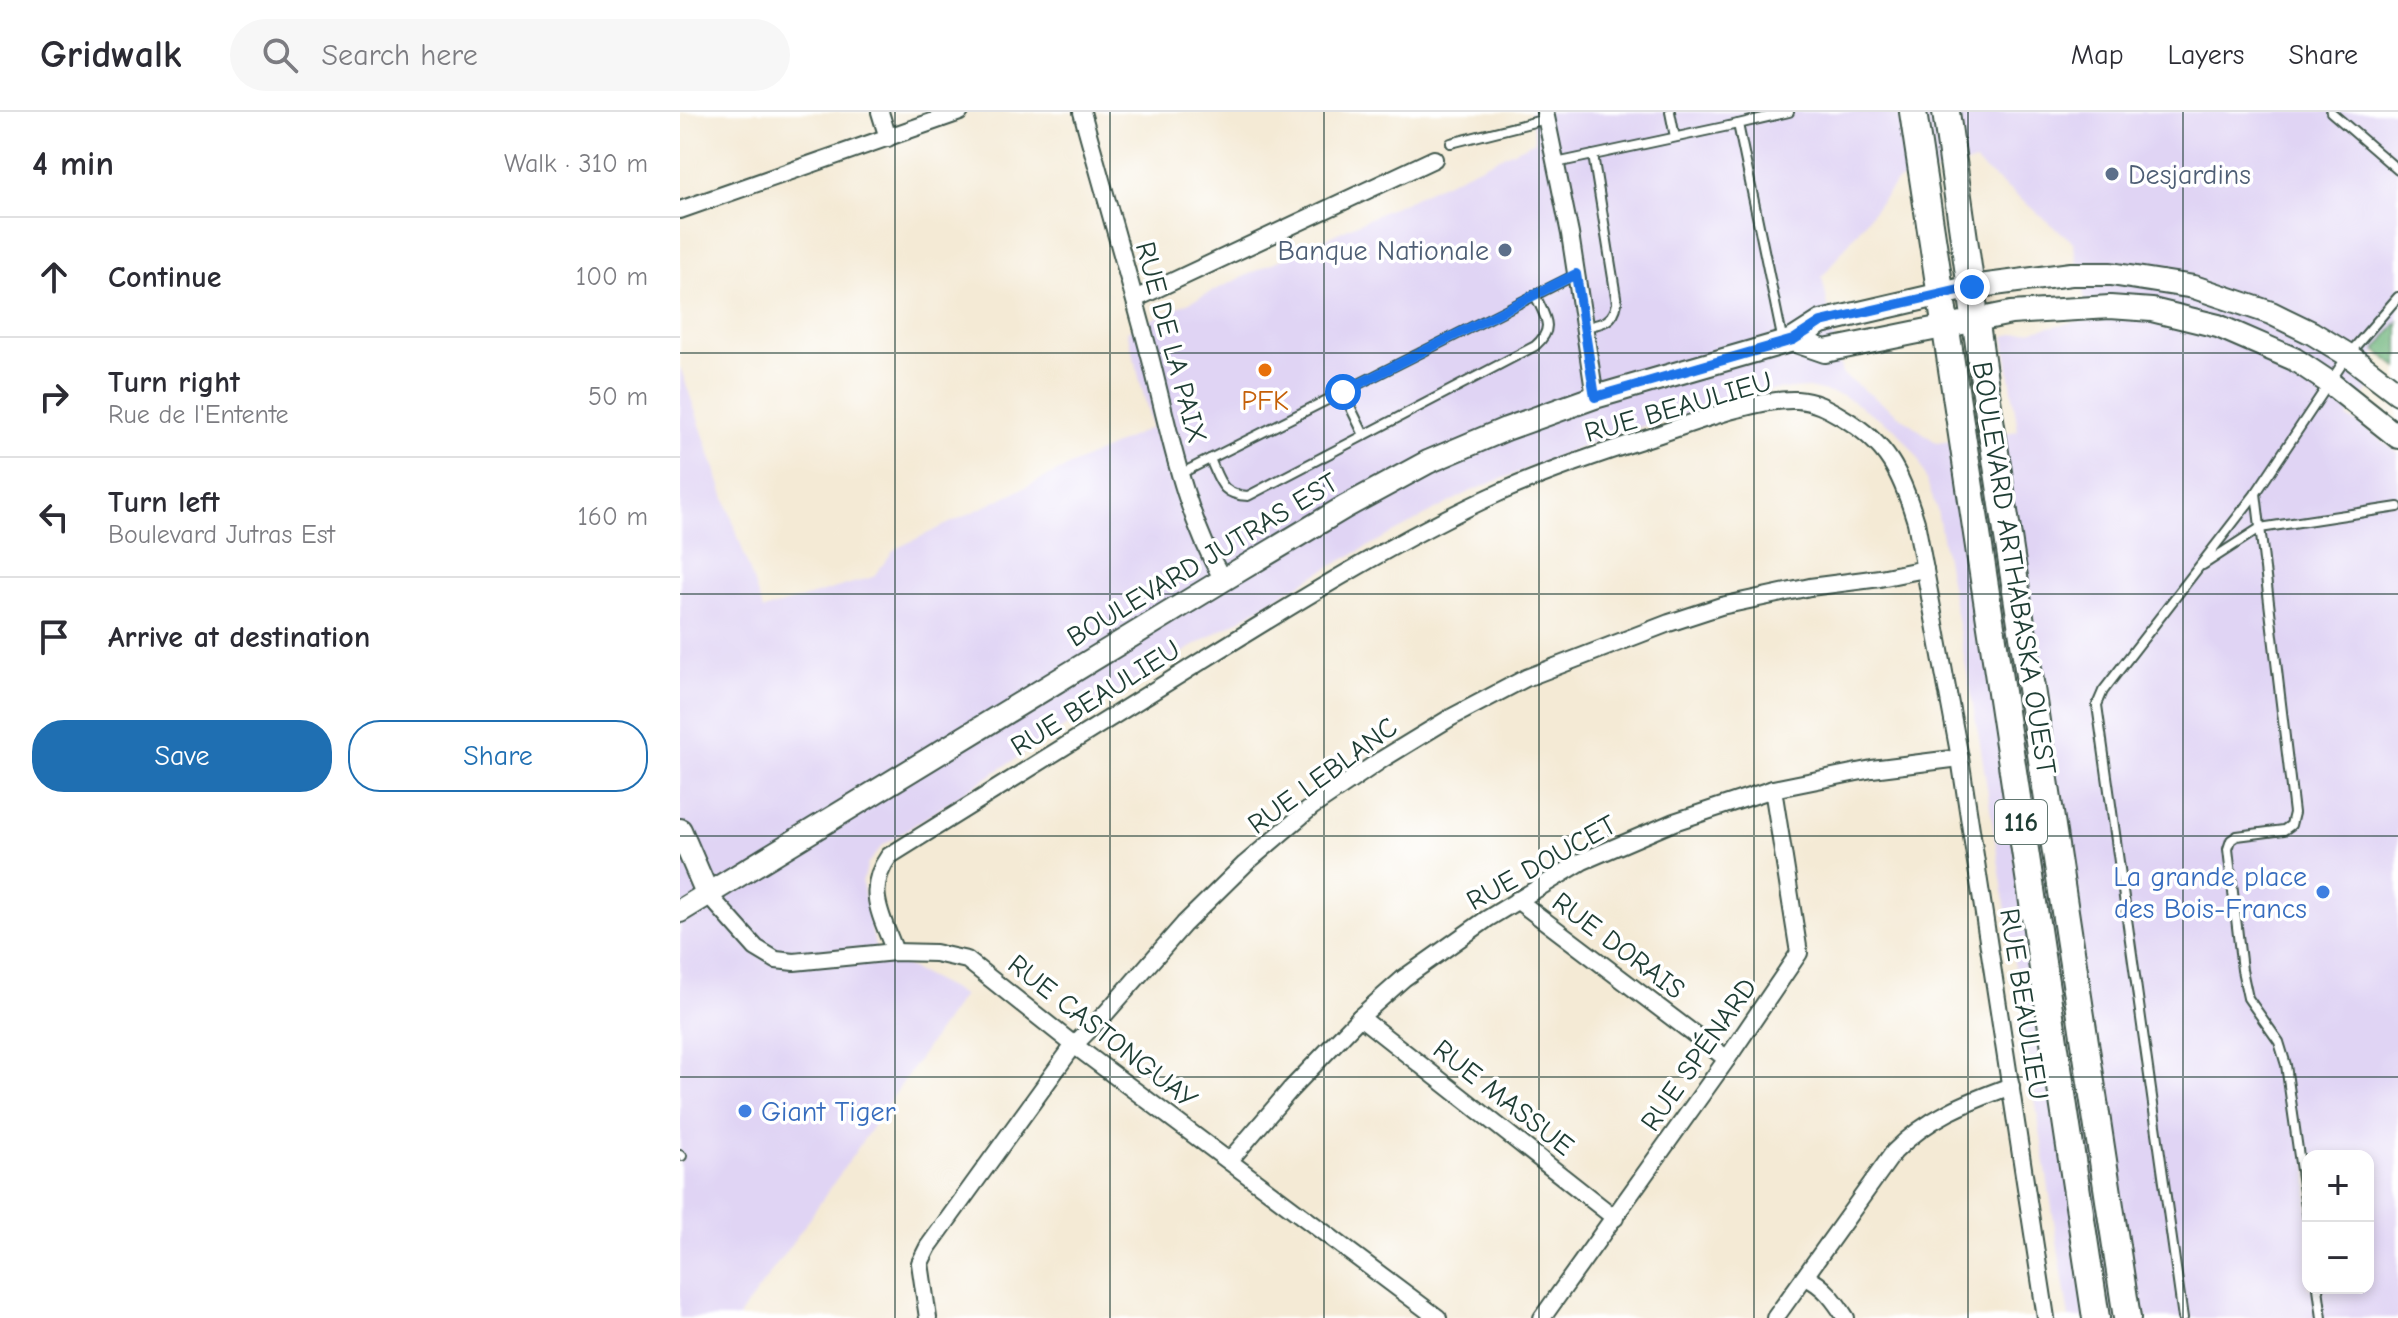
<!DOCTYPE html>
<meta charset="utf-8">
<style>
:root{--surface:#fff;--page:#f7f7f7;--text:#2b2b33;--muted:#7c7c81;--line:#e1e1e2;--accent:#1f6fb2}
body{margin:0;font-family:"Comic Neue",sans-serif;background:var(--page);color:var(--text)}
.controls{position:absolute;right:24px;bottom:24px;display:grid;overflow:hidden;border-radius:16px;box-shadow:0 4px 12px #0003}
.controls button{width:72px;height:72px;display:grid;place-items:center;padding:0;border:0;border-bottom:2px solid var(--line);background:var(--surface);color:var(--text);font:40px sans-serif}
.stop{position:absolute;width:24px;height:24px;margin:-18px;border:6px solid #1a73e8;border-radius:50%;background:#fff}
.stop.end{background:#1a73e8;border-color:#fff;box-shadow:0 2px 8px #0008}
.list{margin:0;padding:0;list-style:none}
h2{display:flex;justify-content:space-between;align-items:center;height:104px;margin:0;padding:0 32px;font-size:34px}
h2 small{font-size:26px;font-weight:400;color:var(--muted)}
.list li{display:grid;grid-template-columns:52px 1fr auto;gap:24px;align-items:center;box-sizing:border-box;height:120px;padding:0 32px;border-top:2px solid var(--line)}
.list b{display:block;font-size:30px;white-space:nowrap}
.list p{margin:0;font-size:26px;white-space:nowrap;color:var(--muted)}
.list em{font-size:26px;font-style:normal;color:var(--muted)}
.actions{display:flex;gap:16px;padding:24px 32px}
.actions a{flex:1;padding:18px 0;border:2px solid var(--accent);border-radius:32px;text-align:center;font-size:28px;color:var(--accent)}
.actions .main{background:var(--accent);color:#fff}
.icon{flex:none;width:44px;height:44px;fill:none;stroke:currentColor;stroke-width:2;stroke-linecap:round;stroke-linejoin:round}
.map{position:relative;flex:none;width:1718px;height:1206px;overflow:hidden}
header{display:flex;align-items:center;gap:48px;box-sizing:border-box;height:112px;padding:0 40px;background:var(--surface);border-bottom:2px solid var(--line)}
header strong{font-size:38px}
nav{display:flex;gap:44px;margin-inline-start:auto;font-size:28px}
.search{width:560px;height:72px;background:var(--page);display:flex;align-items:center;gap:20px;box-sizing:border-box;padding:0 28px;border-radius:44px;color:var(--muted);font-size:30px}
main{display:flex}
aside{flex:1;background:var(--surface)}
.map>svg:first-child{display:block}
.built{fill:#e0d4f4;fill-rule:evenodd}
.forest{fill:#6db47a;stroke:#467857;stroke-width:2}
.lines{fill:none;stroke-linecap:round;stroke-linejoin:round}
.lane-casing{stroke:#3f574c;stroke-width:12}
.street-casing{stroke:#3f574c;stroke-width:20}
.secondary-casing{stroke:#3f574c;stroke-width:26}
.primary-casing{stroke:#3f574c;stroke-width:30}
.lane{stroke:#fff;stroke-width:8}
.street{stroke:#fff;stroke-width:16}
.secondary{stroke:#fff;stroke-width:22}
.primary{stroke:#fff;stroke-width:26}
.route{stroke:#1a73e8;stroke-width:10}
.grid{fill:none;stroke:#1f3d34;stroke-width:2;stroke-opacity:0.55}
.service-dot{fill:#5c6f8a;stroke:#fff;stroke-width:3}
.food-dot{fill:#e8710a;stroke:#fff;stroke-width:3}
.shop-dot{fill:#3f7fe0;stroke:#fff;stroke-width:3}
.labels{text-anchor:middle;stroke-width:7;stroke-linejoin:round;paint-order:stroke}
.shield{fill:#fff;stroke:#627771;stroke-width:2}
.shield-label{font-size:26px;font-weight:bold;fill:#1f3d34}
.service-label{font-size:28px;fill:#4e5e75;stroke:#fff;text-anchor:start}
.street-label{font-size:28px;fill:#1f3d34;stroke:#fff}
.food-label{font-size:28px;fill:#c56008;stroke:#fff}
.shop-label{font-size:28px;fill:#366cbe;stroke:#fff;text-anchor:end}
</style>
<header>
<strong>Gridwalk</strong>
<div class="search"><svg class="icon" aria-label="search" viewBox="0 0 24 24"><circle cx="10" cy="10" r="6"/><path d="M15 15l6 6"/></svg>Search here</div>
<nav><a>Map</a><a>Layers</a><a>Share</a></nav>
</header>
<main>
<aside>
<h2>4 min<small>Walk · 310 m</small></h2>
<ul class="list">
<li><svg class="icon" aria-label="ahead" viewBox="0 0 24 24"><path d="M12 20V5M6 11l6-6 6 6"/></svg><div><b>Continue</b></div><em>100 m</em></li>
<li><svg class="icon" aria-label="right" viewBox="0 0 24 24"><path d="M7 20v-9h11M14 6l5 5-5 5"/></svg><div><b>Turn right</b><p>Rue de l'Entente</p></div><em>50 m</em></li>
<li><svg class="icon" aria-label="left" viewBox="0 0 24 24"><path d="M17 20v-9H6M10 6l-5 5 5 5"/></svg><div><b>Turn left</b><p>Boulevard Jutras Est</p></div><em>160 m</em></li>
<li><svg class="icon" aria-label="arrive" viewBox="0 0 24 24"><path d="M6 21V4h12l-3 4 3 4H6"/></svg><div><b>Arrive at destination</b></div></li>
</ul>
<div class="actions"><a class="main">Save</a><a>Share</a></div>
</aside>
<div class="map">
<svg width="1718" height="1206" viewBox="0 0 1718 1206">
<rect width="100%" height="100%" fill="#fff"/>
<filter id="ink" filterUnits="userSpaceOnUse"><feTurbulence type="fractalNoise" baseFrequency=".0125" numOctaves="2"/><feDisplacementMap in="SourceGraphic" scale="16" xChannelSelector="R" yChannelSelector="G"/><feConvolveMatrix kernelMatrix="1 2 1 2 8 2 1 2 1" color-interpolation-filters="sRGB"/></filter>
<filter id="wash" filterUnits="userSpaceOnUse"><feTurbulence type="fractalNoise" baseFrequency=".006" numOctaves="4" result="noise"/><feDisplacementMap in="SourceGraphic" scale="32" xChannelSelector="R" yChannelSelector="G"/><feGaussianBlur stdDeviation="1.8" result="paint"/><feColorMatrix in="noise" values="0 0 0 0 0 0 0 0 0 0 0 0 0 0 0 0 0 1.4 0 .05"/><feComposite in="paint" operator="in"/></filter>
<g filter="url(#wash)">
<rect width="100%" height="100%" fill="#f4ead5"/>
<path class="built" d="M850,0H1718V210L1696,238L1695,255L1700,263L1667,306L1684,314L1718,341V1206H1389L1301,637L1257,398L1238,346L1217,318L1164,284L1128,276L1092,278L934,322L789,380L646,457L463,564L202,734L188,751L182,771L196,839L283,883L120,1120L58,1206H0V254L83,498L193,465L215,437L472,315L447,219L855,29ZM1295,50L1393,130L1409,207L1324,224L1338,319L1257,331L1162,262L1142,165L1217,69ZM1628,1044H1688V1176H1628Z"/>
<path class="forest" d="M1718,210V256L1696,238Z"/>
</g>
<g filter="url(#ink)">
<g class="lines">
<g class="lane-casing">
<g id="lane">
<path d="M990,0L995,25"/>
<path d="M1651,0L1718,58"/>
<path d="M1058,12L1109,0"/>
<path d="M771,31L866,7"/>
<path d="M876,51L1058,12L1103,230"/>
<path d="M905,215C922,212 934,210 937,191L913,43"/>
<path d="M663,280L684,323"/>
<path d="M530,347C540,369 541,383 568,384L855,234C876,216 865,205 855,183"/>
<path d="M500,362L895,163"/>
<path d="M1576,381L1614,701L1611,713L1604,718L1557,724L1551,728L1548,737L1562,858L1568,886L1599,930L1606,953L1628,1108"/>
<path d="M1523,453L1580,416L1718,395"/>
<path d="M0,1043L2,1044"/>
<path d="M1638,1176L1642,1206"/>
<path d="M1503,1206L1417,593L1423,579L1576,381L1668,243L1718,185"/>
</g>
</g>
<g class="street-casing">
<g id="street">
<path d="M200,0L208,26"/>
<path d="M402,0C425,83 449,165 471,248C490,323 504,400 543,468"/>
<path d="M865,0L890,122L915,285"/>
<path d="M0,98L280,0"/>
<path d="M455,187L754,47"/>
<path d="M27,781L76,836L96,848L114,850L215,840L255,841L287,848L394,933L758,1206"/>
<path d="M837,788L1047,947"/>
<path d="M215,840C202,804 184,779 209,744C308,682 408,620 507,558C610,494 713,429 823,379C871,358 921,341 971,325C1010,312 1076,286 1117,288C1134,289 1147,296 1162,305C1208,332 1221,361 1236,410L1280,646L1366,1206"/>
<path d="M680,905L935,1106"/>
<path d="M549,1049L610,978L680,905L724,866L807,807L903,749L994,710L1093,677L1192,657L1280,646"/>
<path d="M1125,1165C1144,1173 1155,1189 1166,1206"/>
<path d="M248,1206L240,1151L248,1135L394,933L426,901L504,812L565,752L633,694L701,648L770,606L846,566L893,548L989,511L1041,494L1130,475L1200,466L1245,457"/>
<path d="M862,1206L1047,947L1119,841L1093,677"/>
<path d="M1095,1206L1214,1040C1247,1006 1287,990 1331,974"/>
</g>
</g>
<g class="secondary-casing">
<g id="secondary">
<path d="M1113,228L1145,239L1331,201L1430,195L1472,198L1538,214L1614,247L1650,271L1718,325"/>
<path d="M0,718L27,781"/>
<path d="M0,799L543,468L665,395L748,350L826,317L915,285L1113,228L1141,210L1292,175L1391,162H1431L1514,175L1591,201L1632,221L1668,243L1718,281"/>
</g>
</g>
<g class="primary-casing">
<g id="primary">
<path d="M1233,0L1416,1206"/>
<path d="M1266,0L1304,268L1447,1206"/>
</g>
</g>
<use href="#lane" class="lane"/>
<use href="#street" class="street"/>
<use href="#secondary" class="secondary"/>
<use href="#primary" class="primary"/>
</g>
</g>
<g class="lines" filter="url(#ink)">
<path class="route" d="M663,280L896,162L915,285L1113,228L1141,210L1292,175"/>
</g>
<path class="grid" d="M215,0V1206M430,0V1206M644,0V1206M859,0V1206M1074,0V1206M1288,0V1206M1503,0V1206M0,241H1718M0,482H1718M0,724H1718M0,965H1718"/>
<g class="service-dot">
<circle cx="1432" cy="62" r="8"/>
<circle cx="825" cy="138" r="8"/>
</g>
<circle class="food-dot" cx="585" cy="258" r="8"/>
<g class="shop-dot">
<circle cx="1643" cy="780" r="8"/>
<circle cx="65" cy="999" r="8"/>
</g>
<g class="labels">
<rect class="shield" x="1315" y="688" width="52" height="44" rx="6"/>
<g class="shield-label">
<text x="1341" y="719">116</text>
</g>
<g class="service-label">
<text x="1448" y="72">Desjardins</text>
<text x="809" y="148" text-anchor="end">Banque Nationale</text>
</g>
<g class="street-label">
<text transform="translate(492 230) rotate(75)" y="10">RUE DE LA PAIX</text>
<text transform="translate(998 294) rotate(-16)" y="10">RUE BEAULIEU</text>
<text transform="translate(522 447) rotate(-31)" y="10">BOULEVARD JUTRAS EST</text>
<text transform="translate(1335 456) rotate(81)" y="10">BOULEVARD ARTHABASKA OUEST</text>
<text transform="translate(415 585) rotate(-32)" y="10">RUE BEAULIEU</text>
<text transform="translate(642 663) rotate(-36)" y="10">RUE LEBLANC</text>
<text transform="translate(861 750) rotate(-29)" y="10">RUE DOUCET</text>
<text transform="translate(939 833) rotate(37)" y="10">RUE DORAIS</text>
<text transform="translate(1345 892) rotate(81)" y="10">RUE BEAULIEU</text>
<text transform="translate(423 919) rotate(38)" y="10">RUE CASTONGUAY</text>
<text transform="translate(1018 942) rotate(-55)" y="10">RUE SPÉNARD</text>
<text transform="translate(824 985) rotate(38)" y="10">RUE MASSUE</text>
</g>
<g class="food-label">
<text x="585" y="298">PFK</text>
</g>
<g class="shop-label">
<text x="1627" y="774">La grande place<tspan x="1627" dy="32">des Bois-Francs</tspan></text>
<text x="81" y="1009" text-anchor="start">Giant Tiger</text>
</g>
</g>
</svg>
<div class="controls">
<button>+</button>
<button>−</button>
</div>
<div class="stop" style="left:663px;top:280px"></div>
<div class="stop end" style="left:1292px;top:175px"></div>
</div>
</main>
